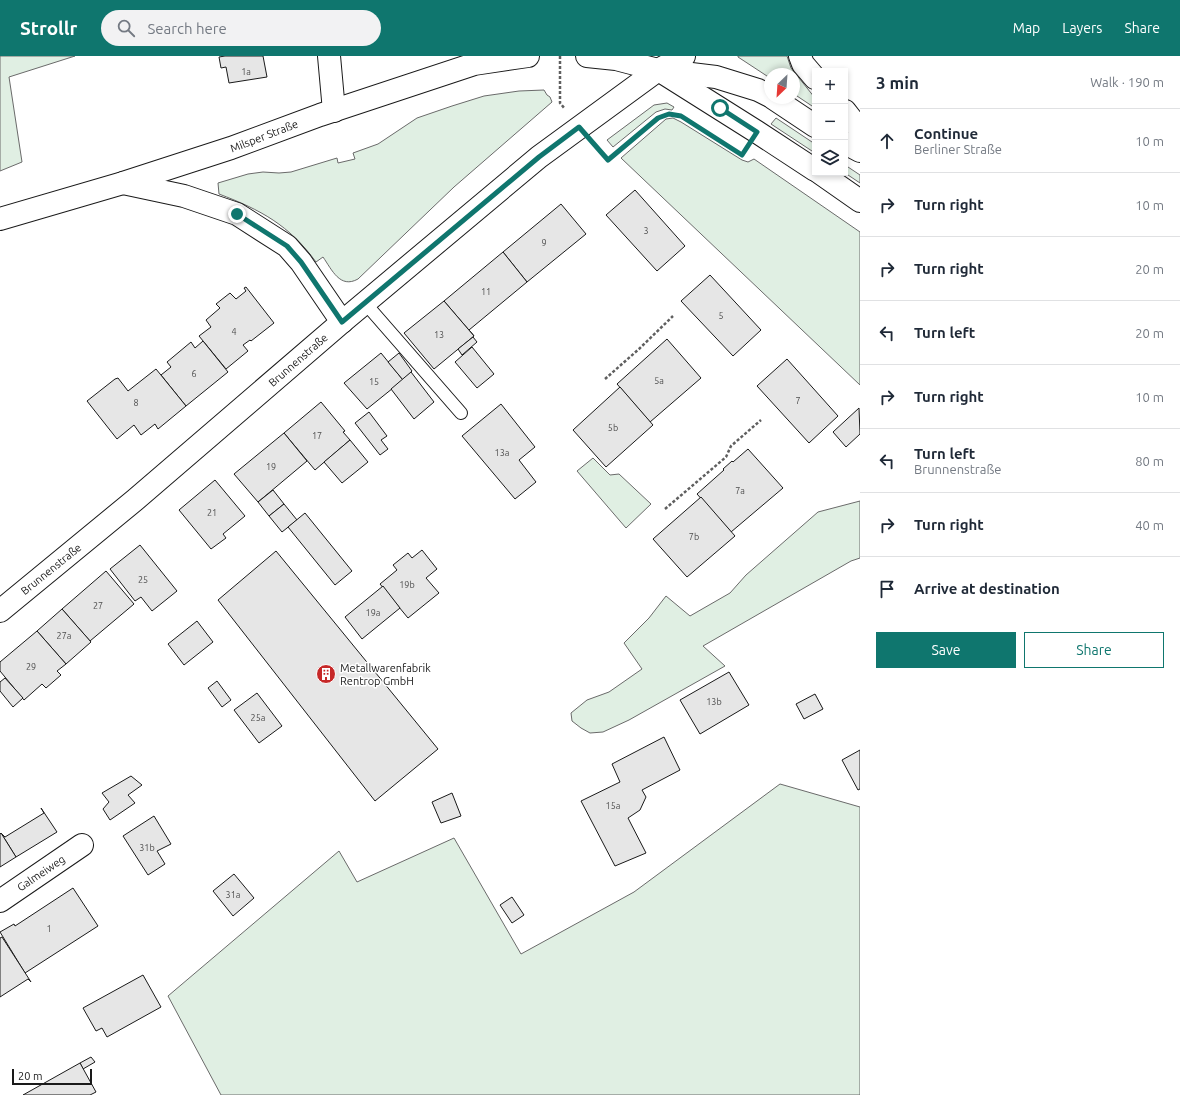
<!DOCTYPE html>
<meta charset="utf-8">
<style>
:root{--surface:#fff;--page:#f2f2f3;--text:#1f2937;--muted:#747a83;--line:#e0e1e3;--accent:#0f766e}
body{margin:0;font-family:Ubuntu,sans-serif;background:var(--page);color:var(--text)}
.controls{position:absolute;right:12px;top:12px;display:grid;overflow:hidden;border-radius:0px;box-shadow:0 2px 6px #0003}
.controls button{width:36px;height:36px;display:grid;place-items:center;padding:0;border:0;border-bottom:1px solid var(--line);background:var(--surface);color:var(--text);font:20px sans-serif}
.compass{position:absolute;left:764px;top:12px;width:36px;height:36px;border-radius:50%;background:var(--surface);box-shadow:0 2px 6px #0003;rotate:205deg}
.scale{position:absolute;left:12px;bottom:10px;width:80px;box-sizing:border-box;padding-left:4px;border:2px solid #1a1a1a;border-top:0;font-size:11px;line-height:14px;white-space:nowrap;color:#1a1a1a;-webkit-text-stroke:3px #fff;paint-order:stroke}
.stop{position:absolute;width:12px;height:12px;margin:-9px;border:3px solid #0f766e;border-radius:50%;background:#fff}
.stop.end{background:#0f766e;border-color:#fff;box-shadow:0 1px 4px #0008}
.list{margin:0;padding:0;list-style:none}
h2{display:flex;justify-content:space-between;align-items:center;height:52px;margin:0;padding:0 16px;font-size:17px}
h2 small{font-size:13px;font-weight:400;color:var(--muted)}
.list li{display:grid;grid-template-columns:26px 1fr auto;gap:12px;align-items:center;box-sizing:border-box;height:64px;padding:0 16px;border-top:1px solid var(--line)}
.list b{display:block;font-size:15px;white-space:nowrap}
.list p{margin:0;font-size:13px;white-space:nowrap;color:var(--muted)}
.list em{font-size:13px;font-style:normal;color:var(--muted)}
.actions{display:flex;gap:8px;padding:12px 16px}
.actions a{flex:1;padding:9px 0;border:1px solid var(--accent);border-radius:0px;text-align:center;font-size:14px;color:var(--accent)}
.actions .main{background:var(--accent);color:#fff}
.icon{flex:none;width:22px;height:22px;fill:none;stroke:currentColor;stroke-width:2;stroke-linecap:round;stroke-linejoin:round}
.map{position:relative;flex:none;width:860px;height:1039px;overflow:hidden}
header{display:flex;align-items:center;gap:24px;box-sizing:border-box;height:56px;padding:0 20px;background:var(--accent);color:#fff}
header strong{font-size:19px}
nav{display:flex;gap:22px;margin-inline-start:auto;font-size:14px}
.search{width:280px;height:36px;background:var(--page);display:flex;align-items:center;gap:10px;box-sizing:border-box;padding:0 14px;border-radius:22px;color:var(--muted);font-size:15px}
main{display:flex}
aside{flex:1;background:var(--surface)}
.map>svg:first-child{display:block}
.green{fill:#e0efe3;stroke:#6a6a6a}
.building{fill:#e6e6e6;stroke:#1a1a1a}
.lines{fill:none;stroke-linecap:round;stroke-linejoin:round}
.lane-casing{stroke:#1a1a1a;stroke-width:14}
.street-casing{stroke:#1a1a1a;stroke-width:24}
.secondary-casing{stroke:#1a1a1a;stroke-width:24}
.primary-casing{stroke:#1a1a1a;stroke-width:24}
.path{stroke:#5f5f5f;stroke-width:2.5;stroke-dasharray:3 2;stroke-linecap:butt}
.lane{stroke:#fff;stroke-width:12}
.street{stroke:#fff;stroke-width:22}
.secondary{stroke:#fff;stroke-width:22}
.primary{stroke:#fff;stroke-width:22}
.route{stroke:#0f766e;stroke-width:5}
.labels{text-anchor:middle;stroke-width:3;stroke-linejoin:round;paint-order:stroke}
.number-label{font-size:9px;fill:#4d4d4d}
.street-label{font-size:11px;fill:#1a1a1a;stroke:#fff}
.poi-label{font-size:11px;fill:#1a1a1a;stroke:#fff;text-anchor:start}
</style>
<header>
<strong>Strollr</strong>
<div class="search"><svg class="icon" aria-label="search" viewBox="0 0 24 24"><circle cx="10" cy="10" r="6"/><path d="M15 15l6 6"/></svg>Search here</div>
<nav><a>Map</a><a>Layers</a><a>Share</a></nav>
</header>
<main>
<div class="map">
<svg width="860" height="1039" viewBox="0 0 860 1039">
<rect width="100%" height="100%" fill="#fff"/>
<g class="green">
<path d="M0,0H75L9,21L22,106L0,115Z"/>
<path d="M738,0H787L791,12L815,42V52L794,38V18H770V22L738,1Z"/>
<path d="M544,34L547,39L550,41L552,46L454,131L358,223C340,233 332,214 323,201L316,206C289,169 261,154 219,138L218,127L248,118L263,116L279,117L291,116L337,102L338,107L355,103L353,97L378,88L417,62L452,50L484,40L519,35Z"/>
<path d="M667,47L674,51L672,54L665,53L656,56L613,91L607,84L654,49Z"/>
<path d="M673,62L681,66L742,104L748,106L754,103L860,176V329L621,102L666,63Z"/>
<path d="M776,62L815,88V97L771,68Z"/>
<path d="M845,109L860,119V127L845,117Z"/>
<path d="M593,402L610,419L619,418L651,448L626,472L577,415Z"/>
<path d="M860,445V502L851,505L703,590L725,610L629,664L603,676L590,677L581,672L572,665L571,657L587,644L609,636L642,613L624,587L649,562L666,540L690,560L730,537L746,519L818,456Z"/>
<path d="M780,728L860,751V1039H221L168,940L339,795L357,826L454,782L521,898L634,836Z"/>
</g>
<g class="building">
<path d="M225,0H263L267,21L229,27L226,11L221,12L219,1Z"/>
<path d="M635,134L685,190L657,215L606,159Z"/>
<path d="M561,148L586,178L527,226L503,196Z"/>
<path d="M503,196L527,226L469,274L474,280L444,245Z"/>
<path d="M710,219L761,274L733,300L681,245Z"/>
<path d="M246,231L274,267L251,285L250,284L243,289L248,295L226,313L199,280L211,271L206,264L220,252L216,248L230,237L236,243L246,235L244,232Z"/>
<path d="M444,245L474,280L434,313L404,277Z"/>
<path d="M473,281L477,286L462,299L458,293Z"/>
<path d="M667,283L701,322L650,366L617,328Z"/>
<path d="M203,285L228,316L186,350L161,319L171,311L167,306L191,286L195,292Z"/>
<path d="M472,291L494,318L477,332L455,306Z"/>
<path d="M381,297L403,324L367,353L344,327Z"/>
<path d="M399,297L412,315L403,324L388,306Z"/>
<path d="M787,303L838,360L809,387L757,330Z"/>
<path d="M156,313L186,350L158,373L155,368L141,379L134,369L117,383L87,345L115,323L118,322L128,335Z"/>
<path d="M411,316L434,346L414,363L391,333Z"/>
<path d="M620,331L653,369L606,411L573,374Z"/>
<path d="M321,346L345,375L343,376L350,384L315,414L284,377Z"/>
<path d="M501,348L535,391L519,404L536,426L515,443L462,380Z"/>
<path d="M859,352L860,378L846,391L833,376Z"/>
<path d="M369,356L387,380L381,384L388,393L380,399L355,367Z"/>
<path d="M284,377L307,405L258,446L234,418Z"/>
<path d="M350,384L368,406L342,427L324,406Z"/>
<path d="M748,393L783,432L731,476L697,438L724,414L723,413L732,405L733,406Z"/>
<path d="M215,424L245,460L223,478L226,482L211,493L179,454Z"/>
<path d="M273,434L284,448L269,460L258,446Z"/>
<path d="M701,441L735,480L687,521L653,483Z"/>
<path d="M284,448L297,464L282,476L269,460Z"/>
<path d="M305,457L352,515L335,529L288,471Z"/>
<path d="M140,489L177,535L152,555L141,541L135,545L110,513Z"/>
<path d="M422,494L437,513L426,522L439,537L408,562L380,528L397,514L393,509L408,497L412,502Z"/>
<path d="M276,495L438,693L375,745L218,544Z"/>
<path d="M106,515L134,548L90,585L62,553Z"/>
<path d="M383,530L400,552L362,583L345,561Z"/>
<path d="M62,553L91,586L66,608L37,575Z"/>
<path d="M197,565L213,586L184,609L168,588Z"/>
<path d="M37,575L66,608L57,615L61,619L46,632L42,628L24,644L0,615V606Z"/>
<path d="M729,616L749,649L700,678L680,644Z"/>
<path d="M5,622L23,642L13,651L0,635V626Z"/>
<path d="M217,625L231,644L222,651L208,632Z"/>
<path d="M257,637L282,670L259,687L234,654Z"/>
<path d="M815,638L823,653L804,663L796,648Z"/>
<path d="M664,681L680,714L642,734L646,741L640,754L628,762L646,797L615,810L581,745L620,726L612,708Z"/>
<path d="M860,694V733L858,734L842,704Z"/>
<path d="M131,720L142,729L128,739L135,747L110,764L103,753L109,746L102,737Z"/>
<path d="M452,737L461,760L441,767L432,746Z"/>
<path d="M41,752L57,776L16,801L1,777L5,781L44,757Z"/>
<path d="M154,760L171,788L157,795L165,808L148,819L123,780Z"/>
<path d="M1,777L16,801L0,811V778Z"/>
<path d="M234,818L254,842L233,860L213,835Z"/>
<path d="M73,832L98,870L25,917L0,876L14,868L15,870Z"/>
<path d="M512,841L524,859L512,867L500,849Z"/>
<path d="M2,881L31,926L28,923L0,941V882Z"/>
<path d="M143,919L161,951L107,981L102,972L96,975L83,952Z"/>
<path d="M91,1001L95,1006L83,1013L80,1007Z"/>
<path d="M80,1007L96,1036L90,1039H23Z"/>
</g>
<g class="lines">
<g class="lane-casing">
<path id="lane" d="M365,247L461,357"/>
</g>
<g class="street-casing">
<g id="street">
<path d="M329,0L334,55"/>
<path d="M0,845L82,789"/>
</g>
</g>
<g class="secondary-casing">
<g id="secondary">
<path d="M800,0L803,8L815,22"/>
<path d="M845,55L860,74"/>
<path d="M123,127L184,140L237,158L287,190L301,206L342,266"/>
<path d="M0,555L135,444L342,266L539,101L658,14L684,0"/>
</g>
</g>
<g class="primary-casing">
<g id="primary">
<path d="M587,0L616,3L658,14L716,21L758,34L770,40"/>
<path d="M665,18L757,76L815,114"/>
<path d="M773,42L815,70"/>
<path d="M845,87L860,95"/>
<path d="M820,117L860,145"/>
<path d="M0,163L123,127L231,92L320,59L474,8L528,0"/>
</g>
</g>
<g class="path">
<path d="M560,0V47L565,53"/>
<path d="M596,90L608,104L658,62L669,58L681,60L742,99L744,97"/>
<path d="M605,323L639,293L673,260"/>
<path d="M665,453L726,401L731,390L761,364"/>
</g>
<use href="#lane" class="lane"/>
<use href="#street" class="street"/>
<use href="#secondary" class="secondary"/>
<use href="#primary" class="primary"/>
</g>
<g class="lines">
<path class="route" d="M237,158L287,190L301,206L342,266L539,101L579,71L608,104L658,62L669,58L681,60L742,99L757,76L720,52"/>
</g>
<defs>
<g id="building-disc" transform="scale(1)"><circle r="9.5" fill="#c62828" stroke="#fff"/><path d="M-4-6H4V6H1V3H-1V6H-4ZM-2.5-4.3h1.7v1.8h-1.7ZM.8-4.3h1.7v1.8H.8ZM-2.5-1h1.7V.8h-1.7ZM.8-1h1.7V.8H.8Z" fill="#fff"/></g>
</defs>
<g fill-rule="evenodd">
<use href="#building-disc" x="326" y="618"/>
</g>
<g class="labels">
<g class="number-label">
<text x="246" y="19">1a</text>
<text x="646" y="178">3</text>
<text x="544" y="190">9</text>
<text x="486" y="239">11</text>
<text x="721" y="263">5</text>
<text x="234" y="279">4</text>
<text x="439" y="282">13</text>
<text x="194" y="321">6</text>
<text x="659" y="328">5a</text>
<text x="374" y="329">15</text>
<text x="798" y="348">7</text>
<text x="136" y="350">8</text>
<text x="613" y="375">5b</text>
<text x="317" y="383">17</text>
<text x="502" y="400">13a</text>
<text x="271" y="414">19</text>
<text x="740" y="438">7a</text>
<text x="212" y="460">21</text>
<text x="694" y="484">7b</text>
<text x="143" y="527">25</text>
<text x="407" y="532">19b</text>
<text x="98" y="553">27</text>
<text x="373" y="560">19a</text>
<text x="64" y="583">27a</text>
<text x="31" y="614">29</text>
<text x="714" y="649">13b</text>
<text x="258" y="665">25a</text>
<text x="613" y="753">15a</text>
<text x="147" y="795">31b</text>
<text x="233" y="842">31a</text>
<text x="49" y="876">1</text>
</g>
<g class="street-label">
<text transform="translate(264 80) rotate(-21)" y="4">Milsper Straße</text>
<text transform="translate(298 304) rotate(-41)" y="4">Brunnenstraße</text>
<text transform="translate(51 513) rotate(-39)" y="4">Brunnenstraße</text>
<text transform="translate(41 817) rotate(-34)" y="4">Galmeiweg</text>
</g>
<g class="poi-label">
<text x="340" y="616">Metallwarenfabrik<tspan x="340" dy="13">Rentrop GmbH</tspan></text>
</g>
</g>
</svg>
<div class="controls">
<button>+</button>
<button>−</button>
<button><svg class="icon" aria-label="layers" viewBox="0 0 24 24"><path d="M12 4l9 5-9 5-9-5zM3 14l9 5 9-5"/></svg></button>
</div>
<svg class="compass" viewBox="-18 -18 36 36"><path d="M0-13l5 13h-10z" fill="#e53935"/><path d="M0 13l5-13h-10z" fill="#747a83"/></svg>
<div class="scale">20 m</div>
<div class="stop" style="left:720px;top:52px"></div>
<div class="stop end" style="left:237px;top:158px"></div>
</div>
<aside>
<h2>3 min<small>Walk · 190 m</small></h2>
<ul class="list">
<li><svg class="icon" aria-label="ahead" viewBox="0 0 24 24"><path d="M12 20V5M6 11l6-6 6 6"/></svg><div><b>Continue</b><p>Berliner Straße</p></div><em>10 m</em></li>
<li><svg class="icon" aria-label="right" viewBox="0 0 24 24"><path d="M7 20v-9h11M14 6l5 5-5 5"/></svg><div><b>Turn right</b></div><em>10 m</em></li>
<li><svg class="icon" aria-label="right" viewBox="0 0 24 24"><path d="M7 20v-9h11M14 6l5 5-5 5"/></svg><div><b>Turn right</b></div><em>20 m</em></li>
<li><svg class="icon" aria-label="left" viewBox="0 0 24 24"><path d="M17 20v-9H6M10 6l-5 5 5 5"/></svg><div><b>Turn left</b></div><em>20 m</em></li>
<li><svg class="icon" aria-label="right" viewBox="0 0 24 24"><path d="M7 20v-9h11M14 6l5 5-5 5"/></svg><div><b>Turn right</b></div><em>10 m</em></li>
<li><svg class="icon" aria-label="left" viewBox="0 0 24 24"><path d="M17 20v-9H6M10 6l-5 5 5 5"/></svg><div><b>Turn left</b><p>Brunnenstraße</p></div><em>80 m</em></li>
<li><svg class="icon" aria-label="right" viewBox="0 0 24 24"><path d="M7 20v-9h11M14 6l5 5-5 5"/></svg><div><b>Turn right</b></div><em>40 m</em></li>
<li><svg class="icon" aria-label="arrive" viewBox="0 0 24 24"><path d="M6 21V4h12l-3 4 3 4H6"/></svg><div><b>Arrive at destination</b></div></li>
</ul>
<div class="actions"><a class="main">Save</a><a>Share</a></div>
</aside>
</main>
